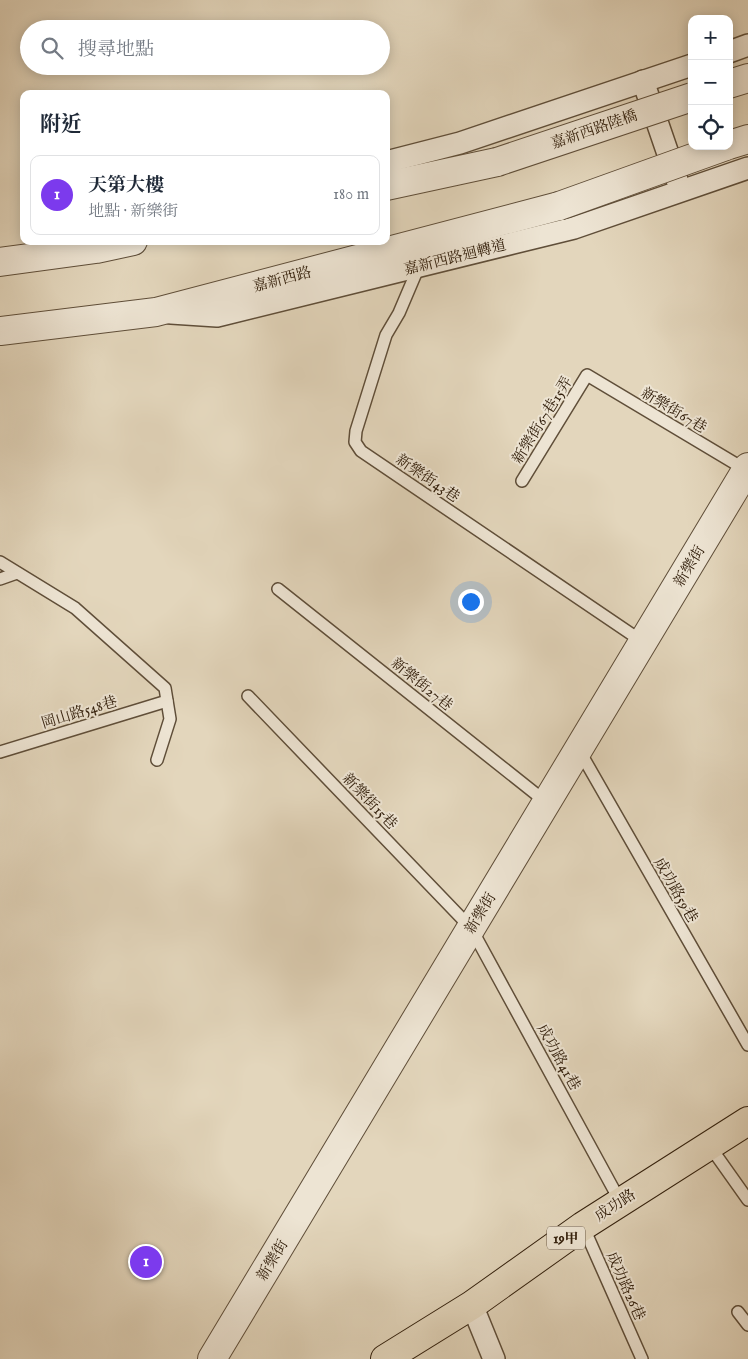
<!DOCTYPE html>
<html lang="zh-TW">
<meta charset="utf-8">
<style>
:root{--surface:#fff;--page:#f6f6f7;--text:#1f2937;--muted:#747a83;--line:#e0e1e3;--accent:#7c3aed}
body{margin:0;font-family:"IM FELL English","Noto Serif TC",serif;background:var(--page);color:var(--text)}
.controls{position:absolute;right:15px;top:15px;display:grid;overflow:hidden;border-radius:10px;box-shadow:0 2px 12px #0003}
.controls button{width:45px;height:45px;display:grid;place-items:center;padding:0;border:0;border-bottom:1px solid var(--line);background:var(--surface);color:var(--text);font:25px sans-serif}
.you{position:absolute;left:470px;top:601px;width:18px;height:18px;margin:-12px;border:4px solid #fff;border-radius:50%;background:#1a73e8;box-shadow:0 0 0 8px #1a73e833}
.badge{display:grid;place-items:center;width:32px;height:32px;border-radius:50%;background:var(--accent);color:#fff;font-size:16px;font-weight:700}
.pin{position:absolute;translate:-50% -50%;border:2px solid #fff;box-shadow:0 1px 5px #0006}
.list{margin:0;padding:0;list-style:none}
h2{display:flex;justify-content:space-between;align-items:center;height:65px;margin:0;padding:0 20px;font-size:21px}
h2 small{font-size:16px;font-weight:400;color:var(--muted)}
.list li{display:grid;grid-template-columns:32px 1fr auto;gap:15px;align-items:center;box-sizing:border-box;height:80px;margin:0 10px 10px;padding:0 10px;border:1px solid var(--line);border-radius:10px}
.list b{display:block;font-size:19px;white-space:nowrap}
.list p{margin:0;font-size:16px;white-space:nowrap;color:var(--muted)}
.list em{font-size:16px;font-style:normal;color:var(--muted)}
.icon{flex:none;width:28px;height:28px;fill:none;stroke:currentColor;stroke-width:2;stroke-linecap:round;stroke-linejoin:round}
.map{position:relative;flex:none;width:748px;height:1359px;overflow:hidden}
.search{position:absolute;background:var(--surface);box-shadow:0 2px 12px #0003;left:20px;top:20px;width:370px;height:55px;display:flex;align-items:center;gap:12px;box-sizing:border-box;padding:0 18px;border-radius:28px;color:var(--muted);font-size:19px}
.panel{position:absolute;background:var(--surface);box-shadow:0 2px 12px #0003;left:20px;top:90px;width:370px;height:155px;border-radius:10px}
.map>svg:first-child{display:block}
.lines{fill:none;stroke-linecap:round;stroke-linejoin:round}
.service-casing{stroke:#5f4e39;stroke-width:14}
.minor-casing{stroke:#5f4e39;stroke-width:24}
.tertiary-casing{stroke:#5f4e39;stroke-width:30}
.primary-casing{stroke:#33200d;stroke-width:30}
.service{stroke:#ede4d3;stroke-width:11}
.minor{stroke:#ede4d3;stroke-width:21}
.tertiary{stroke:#ede4d3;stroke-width:28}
.primary{stroke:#e3d6bc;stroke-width:28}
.tertiary-bridge-casing{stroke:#5f4e39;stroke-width:30;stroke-linecap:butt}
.tertiary-bridge{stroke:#ede4d3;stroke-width:28}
.labels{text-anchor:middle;stroke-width:4;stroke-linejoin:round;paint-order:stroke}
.shield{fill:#ede4d3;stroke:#6b5b48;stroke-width:1}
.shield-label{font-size:14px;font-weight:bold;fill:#33200d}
.street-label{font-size:15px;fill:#33200d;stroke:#ede4d3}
</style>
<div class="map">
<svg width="748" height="1359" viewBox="0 0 748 1359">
<rect width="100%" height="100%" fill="#e3d6bc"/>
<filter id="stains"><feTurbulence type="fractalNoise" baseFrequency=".004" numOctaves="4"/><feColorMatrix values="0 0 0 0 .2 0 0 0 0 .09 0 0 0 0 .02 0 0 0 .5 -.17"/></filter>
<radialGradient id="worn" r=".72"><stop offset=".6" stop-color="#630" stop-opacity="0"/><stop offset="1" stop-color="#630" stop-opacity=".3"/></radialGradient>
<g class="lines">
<g class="service-casing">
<g id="service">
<path d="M419,266L399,313L386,335L356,431L355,442L361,451L643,642"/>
<path d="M522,481L587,375L746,470"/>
<path d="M0,562L75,608L165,688L170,719L157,760"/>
<path d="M0,579L17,573"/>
<path d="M278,589L546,802"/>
<path d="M248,696L471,928L620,1201"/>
<path d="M579,750L748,1045"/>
<path d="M0,752L167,701"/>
<path d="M709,1145L748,1200"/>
<path d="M583,1226L642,1359"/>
<path d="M738,1312L748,1325"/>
</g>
</g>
<g class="minor-casing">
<g id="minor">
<path d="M729,52L748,45"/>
<path d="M643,81L677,180"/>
<path d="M386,162L460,143L692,65"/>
<path d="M171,313L217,316L574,228L748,168"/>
<path d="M472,1305L494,1359"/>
</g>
</g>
<g class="tertiary-casing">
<g id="tertiary">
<path d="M729,84L748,78"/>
<path d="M729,145L748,139"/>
<path d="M386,186L497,162"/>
<path d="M0,262L96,249L133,241"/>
<path d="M0,331L156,312L559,206"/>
<path d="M212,1359L748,467"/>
</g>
</g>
<g class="primary-casing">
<path id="primary" d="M385,1359L472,1305L583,1226L748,1121"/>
</g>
<use href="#service" class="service"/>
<use href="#minor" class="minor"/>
<use href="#tertiary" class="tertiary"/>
<use href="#primary" class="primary"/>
<g class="tertiary-bridge-casing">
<g id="tertiary-bridge">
<path d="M497,162L692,97"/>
<path d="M559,206L726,146"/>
</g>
</g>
<use href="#tertiary-bridge" class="tertiary-bridge"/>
</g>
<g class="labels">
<rect class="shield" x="547" y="1226.5" width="38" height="23" rx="4"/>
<g class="shield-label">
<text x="566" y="1243">19甲</text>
</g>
<g class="street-label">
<text transform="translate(594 129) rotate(-19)" y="5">嘉新西路陸橋</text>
<text transform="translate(455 257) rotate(-14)" y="5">嘉新西路迴轉道</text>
<text transform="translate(282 279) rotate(-15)" y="5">嘉新西路</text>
<text transform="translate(674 410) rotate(31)" y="5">新樂街67巷</text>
<text transform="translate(542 420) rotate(-58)" y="5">新樂街67巷15弄</text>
<text transform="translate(428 478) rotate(34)" y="5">新樂街43巷</text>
<text transform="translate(689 566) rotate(-59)" y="5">新樂街</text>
<text transform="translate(422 684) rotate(39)" y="5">新樂街27巷</text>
<text transform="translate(79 712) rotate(-17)" y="5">岡山路548巷</text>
<text transform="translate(370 801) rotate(46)" y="5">新樂街15巷</text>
<text transform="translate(676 890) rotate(60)" y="5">成功路59巷</text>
<text transform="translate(480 913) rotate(-59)" y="5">新樂街</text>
<text transform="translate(559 1057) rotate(61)" y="5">成功路41巷</text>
<text transform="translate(615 1205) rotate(-33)" y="5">成功路</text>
<text transform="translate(272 1260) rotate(-59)" y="5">新樂街</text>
<text transform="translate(626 1286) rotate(66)" y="5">成功路26巷</text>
</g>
</g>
<rect width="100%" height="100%" filter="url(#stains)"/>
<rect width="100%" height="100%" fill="url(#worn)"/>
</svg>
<div class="controls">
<button>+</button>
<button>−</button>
<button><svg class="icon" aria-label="locate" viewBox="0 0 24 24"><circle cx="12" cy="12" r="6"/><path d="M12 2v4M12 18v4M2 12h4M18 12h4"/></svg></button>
</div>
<div class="you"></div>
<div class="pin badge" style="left:146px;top:1262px">1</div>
<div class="search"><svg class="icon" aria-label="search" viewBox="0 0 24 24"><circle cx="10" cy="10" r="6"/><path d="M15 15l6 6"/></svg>搜尋地點</div>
<section class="panel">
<h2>附近<small></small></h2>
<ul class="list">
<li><span class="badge">1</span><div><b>天第大樓</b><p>地點 · 新樂街</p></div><em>180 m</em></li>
</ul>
</section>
</div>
